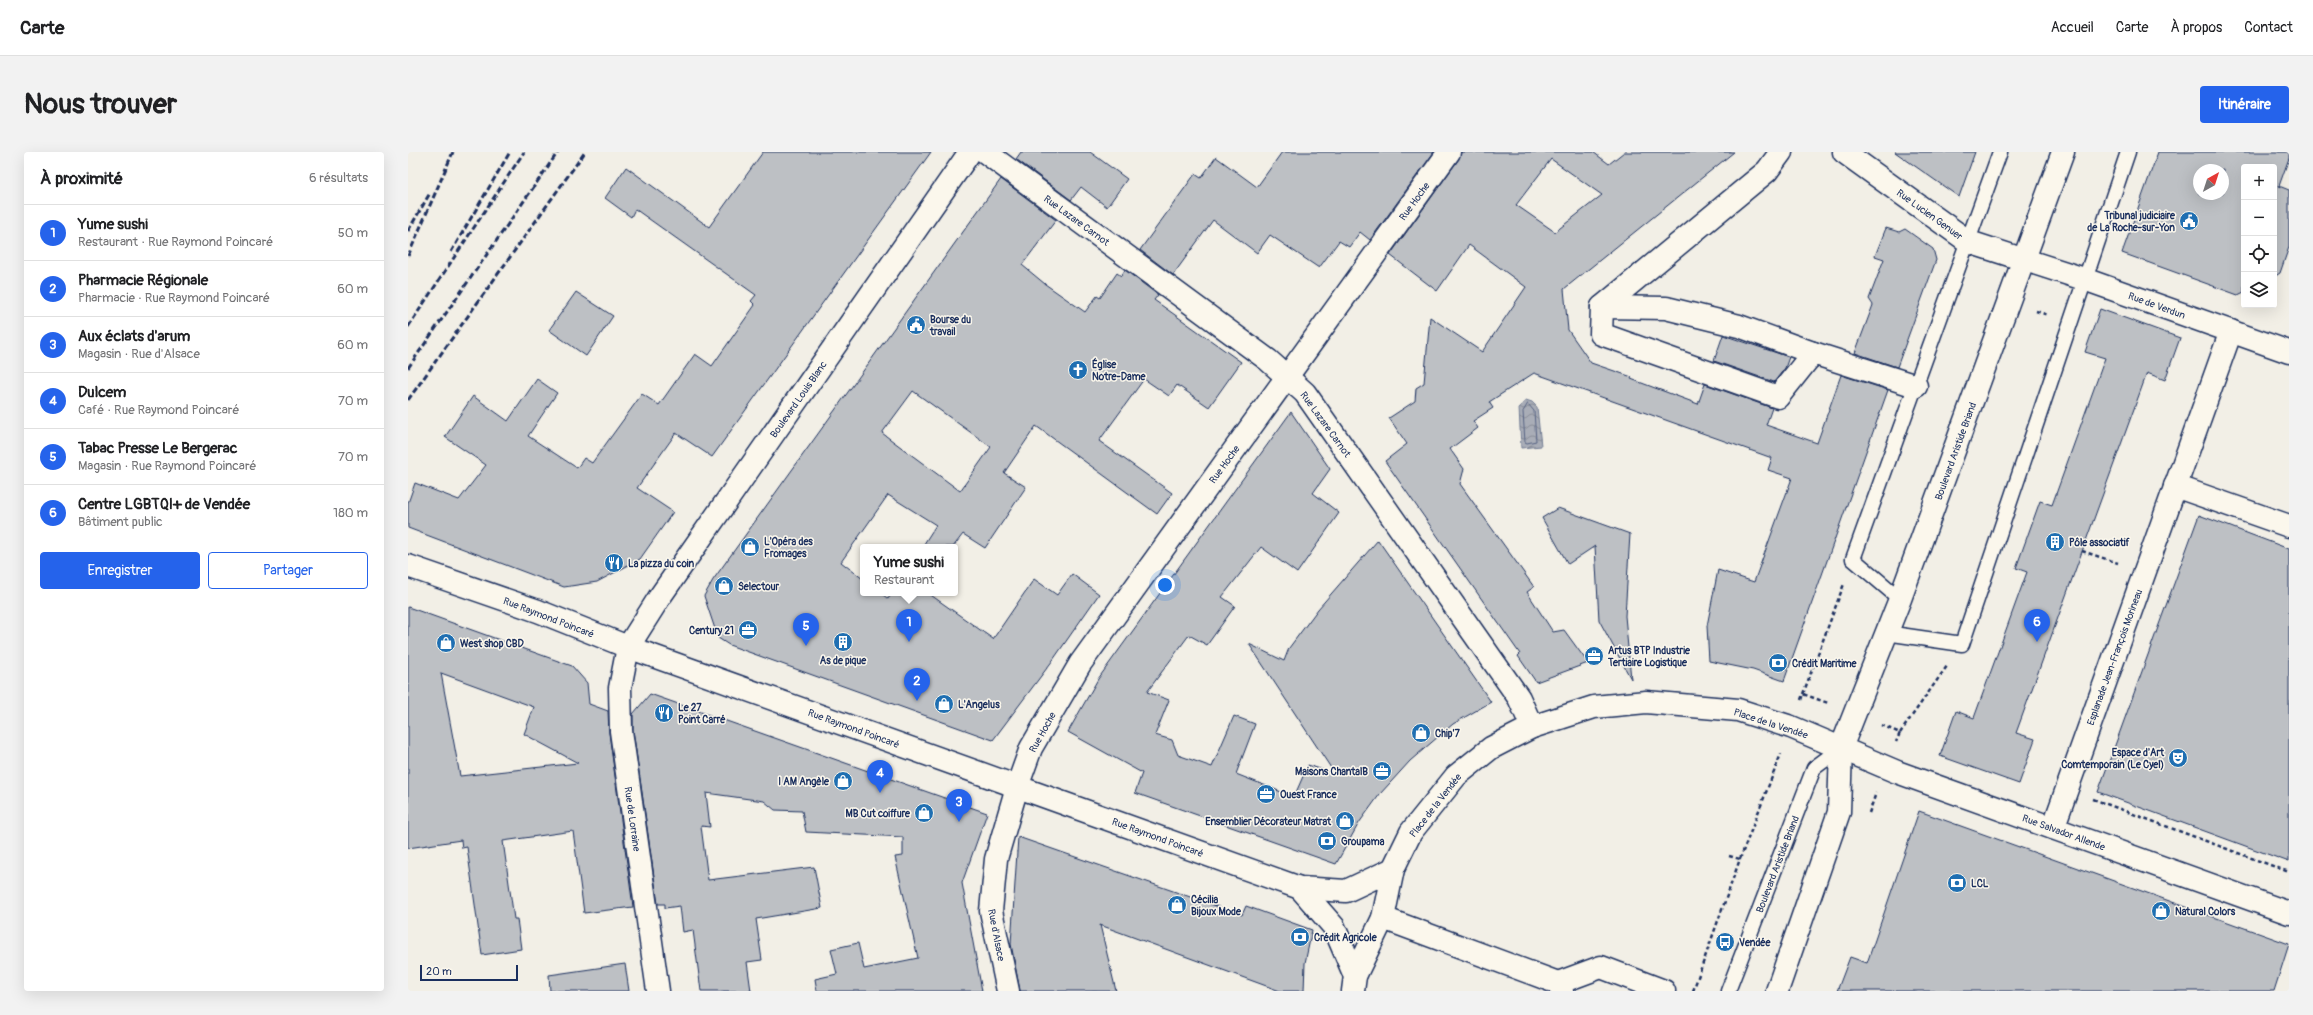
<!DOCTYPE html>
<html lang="fr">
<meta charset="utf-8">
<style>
:root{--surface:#fff;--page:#f2f2f2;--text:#202124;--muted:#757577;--line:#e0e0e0;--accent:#2563eb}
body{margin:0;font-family:Pangolin,sans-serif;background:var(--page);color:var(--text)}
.controls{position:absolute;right:12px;top:12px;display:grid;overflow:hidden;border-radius:4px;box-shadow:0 4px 16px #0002}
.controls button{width:36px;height:36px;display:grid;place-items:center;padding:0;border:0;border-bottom:1px solid var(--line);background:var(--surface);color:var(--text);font:20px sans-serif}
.compass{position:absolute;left:1785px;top:12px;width:36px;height:36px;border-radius:50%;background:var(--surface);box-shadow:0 4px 16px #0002;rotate:39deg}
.scale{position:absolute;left:12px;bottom:10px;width:98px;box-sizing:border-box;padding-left:4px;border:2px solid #1b2f5e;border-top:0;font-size:11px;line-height:14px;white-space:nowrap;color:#1b2f5e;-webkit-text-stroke:3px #fbf7ec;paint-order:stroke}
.you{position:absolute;left:757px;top:433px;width:14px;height:14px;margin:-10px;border:3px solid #fff;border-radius:50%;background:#1a73e8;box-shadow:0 0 0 6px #1a73e833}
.badge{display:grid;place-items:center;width:26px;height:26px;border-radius:50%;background:var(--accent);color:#fff;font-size:13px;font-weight:700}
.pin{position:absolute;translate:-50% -33px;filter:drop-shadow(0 1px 2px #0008)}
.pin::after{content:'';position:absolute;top:21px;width:14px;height:12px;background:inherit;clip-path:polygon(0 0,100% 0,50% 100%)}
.popup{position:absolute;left:452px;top:392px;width:98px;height:52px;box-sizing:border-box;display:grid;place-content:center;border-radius:4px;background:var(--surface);filter:drop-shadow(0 1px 3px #0005);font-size:13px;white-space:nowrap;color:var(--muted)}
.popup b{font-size:15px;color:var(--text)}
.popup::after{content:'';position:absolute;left:50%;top:100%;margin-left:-8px;border:8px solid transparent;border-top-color:var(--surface)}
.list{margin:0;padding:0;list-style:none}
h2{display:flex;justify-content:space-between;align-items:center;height:52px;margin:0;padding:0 16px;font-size:17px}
h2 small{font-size:13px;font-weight:400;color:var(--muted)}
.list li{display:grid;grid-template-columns:26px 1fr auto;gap:12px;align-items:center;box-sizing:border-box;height:56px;padding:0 16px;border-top:1px solid var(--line)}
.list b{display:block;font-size:15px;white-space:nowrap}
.list p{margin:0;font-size:13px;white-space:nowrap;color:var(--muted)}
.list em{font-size:13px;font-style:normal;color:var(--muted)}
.actions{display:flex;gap:8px;padding:12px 16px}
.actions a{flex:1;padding:9px 0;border:1px solid var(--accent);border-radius:4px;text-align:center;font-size:14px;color:var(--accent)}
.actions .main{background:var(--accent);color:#fff}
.icon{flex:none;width:22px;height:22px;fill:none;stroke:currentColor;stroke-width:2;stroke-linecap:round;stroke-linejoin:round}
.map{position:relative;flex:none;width:1881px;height:839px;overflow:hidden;border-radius:4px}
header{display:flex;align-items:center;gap:24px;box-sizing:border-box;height:56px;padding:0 20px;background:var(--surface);border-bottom:1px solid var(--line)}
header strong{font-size:19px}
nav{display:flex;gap:22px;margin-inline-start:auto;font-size:14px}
.intro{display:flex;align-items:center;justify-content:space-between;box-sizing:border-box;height:96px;padding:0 24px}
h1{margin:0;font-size:28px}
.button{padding:10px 18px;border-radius:4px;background:var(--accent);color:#fff;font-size:14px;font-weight:700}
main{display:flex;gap:24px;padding:0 24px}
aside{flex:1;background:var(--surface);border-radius:4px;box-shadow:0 4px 16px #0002}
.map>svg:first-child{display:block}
.water{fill:url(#water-waves);stroke:#707b93}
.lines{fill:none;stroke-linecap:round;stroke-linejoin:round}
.shore{stroke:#546182;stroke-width:1}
.building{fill:#bdc0c4;stroke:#1b2f5e;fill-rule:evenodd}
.lane-casing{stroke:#1b2f5e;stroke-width:17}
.street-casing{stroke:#1b2f5e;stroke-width:25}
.secondary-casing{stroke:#1b2f5e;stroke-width:25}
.path{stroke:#1b2f5e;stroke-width:2.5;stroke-dasharray:4 3;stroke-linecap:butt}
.lane{stroke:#fbf7ec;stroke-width:14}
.street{stroke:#fbf7ec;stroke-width:22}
.secondary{stroke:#fbf7ec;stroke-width:22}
.rail{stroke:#1b2f5e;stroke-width:3;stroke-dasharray:6 3;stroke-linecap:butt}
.labels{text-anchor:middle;stroke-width:3;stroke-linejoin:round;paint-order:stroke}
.street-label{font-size:10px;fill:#1b2f5e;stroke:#fbf7ec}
.poi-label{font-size:10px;font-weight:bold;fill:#1b2f5e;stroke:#fbf7ec;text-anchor:start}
</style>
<header>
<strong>Carte</strong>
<nav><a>Accueil</a><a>Carte</a><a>À propos</a><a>Contact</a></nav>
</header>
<div class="intro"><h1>Nous trouver</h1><a class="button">Itinéraire</a></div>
<main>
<aside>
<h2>À proximité<small>6 résultats</small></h2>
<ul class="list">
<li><span class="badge">1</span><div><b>Yume sushi</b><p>Restaurant · Rue Raymond Poincaré</p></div><em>50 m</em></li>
<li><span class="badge">2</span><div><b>Pharmacie Régionale</b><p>Pharmacie · Rue Raymond Poincaré</p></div><em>60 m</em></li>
<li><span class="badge">3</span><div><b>Aux éclats d'arum</b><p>Magasin · Rue d'Alsace</p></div><em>60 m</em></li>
<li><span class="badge">4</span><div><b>Dulcem</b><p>Café · Rue Raymond Poincaré</p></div><em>70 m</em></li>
<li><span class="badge">5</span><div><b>Tabac Presse Le Bergerac</b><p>Magasin · Rue Raymond Poincaré</p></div><em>70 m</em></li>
<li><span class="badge">6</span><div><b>Centre LGBTQI+ de Vendée</b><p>Bâtiment public</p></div><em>180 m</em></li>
</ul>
<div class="actions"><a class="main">Enregistrer</a><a>Partager</a></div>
</aside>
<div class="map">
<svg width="1881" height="839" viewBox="0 0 1881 839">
<defs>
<pattern id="water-waves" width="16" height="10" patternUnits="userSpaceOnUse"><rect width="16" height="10" fill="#a9adb7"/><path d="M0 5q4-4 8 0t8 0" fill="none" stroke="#898d98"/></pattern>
</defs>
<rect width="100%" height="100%" fill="#f2efe6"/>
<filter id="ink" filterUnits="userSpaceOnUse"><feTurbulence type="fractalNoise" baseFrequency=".025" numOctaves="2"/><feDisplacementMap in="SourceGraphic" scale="8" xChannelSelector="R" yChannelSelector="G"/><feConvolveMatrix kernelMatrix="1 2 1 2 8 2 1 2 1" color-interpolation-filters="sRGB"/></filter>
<g filter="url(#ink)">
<path class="water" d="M1118,248L1124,250L1129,255L1133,294L1113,296L1111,256Z"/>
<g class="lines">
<path class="shore" d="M1120,252L1126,259L1128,289L1119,291L1117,290L1115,260Z"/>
</g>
<g class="building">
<path d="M355,0H523L304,305L268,281L229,336L265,360L232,407L189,430L156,435L0,376V351L7,331L51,348L78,313L37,285L65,244L100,269L129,227L149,241L120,284L169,316L176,306L184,311L234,242L251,253L287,202L304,214L347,153L343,149L348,143L227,57L223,65L197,46L218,15L301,75Z"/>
<path d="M613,0H682L719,27L699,55L673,35L663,48L608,7Z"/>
<path d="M874,0H1026L962,88L952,80L941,95L931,89L911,116L862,83L849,101L805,68L765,123L732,98L787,22L793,26L808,5L849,35Z"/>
<path d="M1053,0H1185L1201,12L1216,0H1326L1156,137L1160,178L1183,211L1224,225L1223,227L1290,252L1297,232L1364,256L1358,273L1409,291L1433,223L1480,238L1376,529L1345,518L1301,509L1299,474L1310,418L1346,430L1384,326L1360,318L1364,306L1126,221L1081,250L1085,256L1065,269L1070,276L1042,297L1056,317L1052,332L1126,435L1119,440L1145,480L1156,478L1180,511L1128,530L1110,504L1112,502L977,309L999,292L981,266L1007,249L1008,236L1016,231L1022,165L1074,200L1118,135L1061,93L1029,139L982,103L1051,7ZM1143,7L1194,43L1147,80L1108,53Z"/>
<path d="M1487,0H1567L1551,45Z"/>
<path d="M1750,0H1881V6L1871,34L1881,38V95L1872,121L1866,125V15H1836V140L1830,143L1714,101ZM1791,18H1815V42H1791Z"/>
<path d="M593,27L648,68L614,113L637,132L677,160L689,144L692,146L709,121L713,124L717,118L750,143L746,148L833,210L801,255L769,233L761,244L736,227L691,289L764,341L749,362L628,274L596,321L618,335L577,396L555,382L545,395H514L528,373L480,343L433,410L455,427V441H473L480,447L484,441H520L585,487L626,427L649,443L664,422L691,442L645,508L585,588L321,493L310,486L296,444L305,428ZM505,239L583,295L552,339L474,281Z"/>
<path d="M1478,76L1491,80L1497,77L1525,97L1528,108L1489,215L1447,201L1465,153L1461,147L1476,107L1467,104Z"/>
<path d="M168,140L205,164L178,204L141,178Z"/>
<path d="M1692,157L1772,186L1757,228L1739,221L1608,581L1627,587L1611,632L1532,604L1548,559L1566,566L1619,420L1608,416L1632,349L1644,353L1697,206L1677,200Z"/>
<path d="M1315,183L1381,205L1377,216L1366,230L1306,209Z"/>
<path d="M883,260L922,317L905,341L931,361L889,421L853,395L814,445L827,454L799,493L781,483L739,540L761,548L747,583L764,588L770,603L804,615L826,564L847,572L828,622L886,645L900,613L927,622L841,492L876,509L881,496L910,457L970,388L1083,550L1045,572L1002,609L972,642L951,671L928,712L727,641L734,621L660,580L690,527Z"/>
<path d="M1150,356L1222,382L1217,464L1223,527L1191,468L1187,394L1160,412L1134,366Z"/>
<path d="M1791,363L1881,397V710L1690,640Z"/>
<path d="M0,455L164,514L179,531L181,552L200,559L201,581L225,755L176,761L165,679L95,689L106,767H109L113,797L74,803L59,695L54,696L53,688L0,696ZM33,521L126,555L116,582L170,611L52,624Z"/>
<path d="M242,542L579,661L554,731L574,839H409L407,827L429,822L423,797L450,791L456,817L510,806L487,705L495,704V685L398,680L394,659L367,658L356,649L298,641L302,675L293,674L300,728L406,715L414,756L348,767L354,808L339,810L343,839H293L285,778L275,780L272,754L257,756V752H250L225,578V562Z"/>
<path d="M1511,659L1881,792L1866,839H1429L1442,805L1459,811Z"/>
<path d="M610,685L834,763L838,754L904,778L897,811L896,839H872L692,773L708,839H612L603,792Z"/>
<path d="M217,812L221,839H142L141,823Z"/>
</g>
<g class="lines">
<g class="lane-casing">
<g id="lane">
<path d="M1492,447L1445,407L1592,0"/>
<path d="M1478,481L1554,492L1720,0"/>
<path d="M1320,839L1406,616L1433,596"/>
</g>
</g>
<g class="street-casing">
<g id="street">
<path d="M577,0L860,208L897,241L1111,546L1124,575"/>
<path d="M1373,0L1359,19L1194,155L1193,182L1370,245L1405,201L1508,234"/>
<path d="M1436,0L1561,90L1676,127L1881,200"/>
<path d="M1194,155L1258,156L1331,174L1405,201"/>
<path d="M1767,334L1881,374"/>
<path d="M220,495L212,536L213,579L250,839"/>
<path d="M1645,676L1823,179"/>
<path d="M975,766L1150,831"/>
<path d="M600,839L583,759L588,707L609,635L623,596L672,512L1041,0"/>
<path d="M1154,839L1150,831L1193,815L1256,839"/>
</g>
</g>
<g class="secondary-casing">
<g id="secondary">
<path d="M0,414L130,459L220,495L892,736L938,739L985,717"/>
<path d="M220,495L251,446L562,0"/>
<path d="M892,736L926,775L947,824"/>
<path d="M945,839L947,824L975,766L985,717L1003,680L1048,624L1083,596L1124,575L1186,555L1238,550L1330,558L1383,575L1489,620L1881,761"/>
<path d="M1369,839L1431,660L1433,596L1492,447L1655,0"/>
</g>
</g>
<g class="path">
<path d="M1628,159L1640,163"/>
<path d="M1674,399L1710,411"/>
<path d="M1395,542L1436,432"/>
<path d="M1393,548L1395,542L1420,551"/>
<path d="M1473,573L1492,581L1488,590"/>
<path d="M1492,581L1539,514"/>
<path d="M1685,647L1881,720"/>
<path d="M1461,661L1468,641"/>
<path d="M1321,704L1332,707"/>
<path d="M1285,839L1332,707L1373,602"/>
</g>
<use href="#lane" class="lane"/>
<use href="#street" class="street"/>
<use href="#secondary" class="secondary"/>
<g class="rail">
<path d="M0,79L22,41"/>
<path d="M43,100L102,0"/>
<path d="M0,104L45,0"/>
<path d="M0,175L116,0"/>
<path d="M0,216L150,0"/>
<path d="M0,248L177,0"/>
</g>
</g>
</g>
<defs>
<g id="civic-disc" transform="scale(1)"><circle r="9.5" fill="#1f6fb2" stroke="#fbf7ec"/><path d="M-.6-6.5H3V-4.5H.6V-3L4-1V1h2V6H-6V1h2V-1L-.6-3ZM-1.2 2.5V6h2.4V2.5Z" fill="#fff"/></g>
<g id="church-disc" transform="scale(1)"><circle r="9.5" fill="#1f6fb2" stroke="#fbf7ec"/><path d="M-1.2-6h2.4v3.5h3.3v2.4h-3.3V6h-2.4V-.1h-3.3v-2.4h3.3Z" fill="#fff"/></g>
<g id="building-disc" transform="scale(1)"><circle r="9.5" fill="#1f6fb2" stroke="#fbf7ec"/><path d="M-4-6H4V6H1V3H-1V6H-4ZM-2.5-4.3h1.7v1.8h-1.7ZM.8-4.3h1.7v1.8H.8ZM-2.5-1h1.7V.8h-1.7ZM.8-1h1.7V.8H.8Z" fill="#fff"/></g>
<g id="shop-disc" transform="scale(1)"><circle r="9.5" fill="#1f6fb2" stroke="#fbf7ec"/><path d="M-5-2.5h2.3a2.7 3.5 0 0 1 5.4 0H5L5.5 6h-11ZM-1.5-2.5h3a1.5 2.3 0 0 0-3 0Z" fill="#fff"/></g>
<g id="restaurant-disc" transform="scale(1)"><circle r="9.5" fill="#1f6fb2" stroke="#fbf7ec"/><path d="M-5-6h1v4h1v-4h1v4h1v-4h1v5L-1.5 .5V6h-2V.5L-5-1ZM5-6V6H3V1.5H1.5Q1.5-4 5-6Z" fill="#fff"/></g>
<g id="office-disc" transform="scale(1)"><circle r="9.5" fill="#1f6fb2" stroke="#fbf7ec"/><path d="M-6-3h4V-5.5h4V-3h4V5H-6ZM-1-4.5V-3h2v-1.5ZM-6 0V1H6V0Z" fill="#fff"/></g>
<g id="bank-disc" transform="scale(1)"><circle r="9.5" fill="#1f6fb2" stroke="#fbf7ec"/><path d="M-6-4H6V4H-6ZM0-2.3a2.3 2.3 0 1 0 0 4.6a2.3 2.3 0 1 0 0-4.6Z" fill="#fff"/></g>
<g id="theatre-disc" transform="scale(1)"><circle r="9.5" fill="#1f6fb2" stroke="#fbf7ec"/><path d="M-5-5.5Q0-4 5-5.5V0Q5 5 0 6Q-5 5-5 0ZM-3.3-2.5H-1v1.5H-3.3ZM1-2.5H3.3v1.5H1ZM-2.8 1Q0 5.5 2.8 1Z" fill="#fff"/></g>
<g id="bus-disc" transform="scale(1)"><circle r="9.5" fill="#1f6fb2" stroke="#fbf7ec"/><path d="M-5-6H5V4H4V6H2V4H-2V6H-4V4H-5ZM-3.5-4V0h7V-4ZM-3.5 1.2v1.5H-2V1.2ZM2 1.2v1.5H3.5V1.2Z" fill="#fff"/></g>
</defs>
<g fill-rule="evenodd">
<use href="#civic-disc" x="1781" y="69"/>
<use href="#civic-disc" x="508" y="173"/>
<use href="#church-disc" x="670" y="218"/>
<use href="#building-disc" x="1647" y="390"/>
<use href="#shop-disc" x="342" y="395"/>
<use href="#restaurant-disc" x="206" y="411"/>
<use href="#shop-disc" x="316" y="434"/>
<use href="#office-disc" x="340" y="478"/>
<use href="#building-disc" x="435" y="490"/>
<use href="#shop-disc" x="38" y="491"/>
<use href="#office-disc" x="1186" y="504"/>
<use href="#bank-disc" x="1370" y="511"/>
<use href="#shop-disc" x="536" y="552"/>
<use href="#restaurant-disc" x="256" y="561"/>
<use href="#shop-disc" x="1013" y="581"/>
<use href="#theatre-disc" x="1770" y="606"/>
<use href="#office-disc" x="974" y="619"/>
<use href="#shop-disc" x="435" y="629"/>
<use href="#office-disc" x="858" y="642"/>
<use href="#shop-disc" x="516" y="661"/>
<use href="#shop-disc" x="937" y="669"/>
<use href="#bank-disc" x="919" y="689"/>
<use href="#bank-disc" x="1549" y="731"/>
<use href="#shop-disc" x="769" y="753"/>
<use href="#shop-disc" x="1753" y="759"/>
<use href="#bank-disc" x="892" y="785"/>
<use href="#bus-disc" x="1317" y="790"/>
</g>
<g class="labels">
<g class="street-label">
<text transform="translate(1006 49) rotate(-54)" y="4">Rue Hoche</text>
<text transform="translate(1522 62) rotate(36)" y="4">Rue Lucien Genuer</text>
<text transform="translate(669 68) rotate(36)" y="4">Rue Lazare Carnot</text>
<text transform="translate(1749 153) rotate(20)" y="4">Rue de Verdun</text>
<text transform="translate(390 247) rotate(-55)" y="4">Boulevard Louis Blanc</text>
<text transform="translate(918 272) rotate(54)" y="4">Rue Lazare Carnot</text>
<text transform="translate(1547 299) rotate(-70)" y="4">Boulevard Aristide Briand</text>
<text transform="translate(816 312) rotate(-54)" y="4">Rue Hoche</text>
<text transform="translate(141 465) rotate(21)" y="4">Rue Raymond Poincaré</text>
<text transform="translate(1706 505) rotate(-70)" y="4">Esplanade Jean-François Morineau</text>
<text transform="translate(1363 571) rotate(18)" y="4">Place de la Vendée</text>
<text transform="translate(446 576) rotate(20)" y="4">Rue Raymond Poincaré</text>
<text transform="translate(634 580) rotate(-61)" y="4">Rue Hoche</text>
<text transform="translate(1027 653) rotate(-52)" y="4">Place de la Vendée</text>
<text transform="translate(225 667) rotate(82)" y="4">Rue de Lorraine</text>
<text transform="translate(1656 680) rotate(20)" y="4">Rue Salvador Allende</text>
<text transform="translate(750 685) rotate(20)" y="4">Rue Raymond Poincaré</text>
<text transform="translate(1369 712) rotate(-69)" y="4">Boulevard Aristide Briand</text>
<text transform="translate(589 783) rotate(79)" y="4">Rue d'Alsace</text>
</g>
<g class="poi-label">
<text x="1767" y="67" text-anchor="end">Tribunal judiciaire<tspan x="1767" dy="12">de La Roche-sur-Yon</tspan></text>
<text x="522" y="171">Bourse du<tspan x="522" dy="12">travail</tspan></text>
<text x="684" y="216">Église<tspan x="684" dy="12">Notre-Dame</tspan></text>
<text x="356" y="393">L'Opéra des<tspan x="356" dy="12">Fromages</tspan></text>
<text x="1661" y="394">Pôle associatif</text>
<text x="220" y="415">La pizza du coin</text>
<text x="330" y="438">Selectour</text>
<text x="326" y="482" text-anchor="end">Century 21</text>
<text x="52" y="495">West shop CBD</text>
<text x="1200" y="502">Artus BTP Industrie<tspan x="1200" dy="12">Tertiaire Logistique</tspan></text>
<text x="435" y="512" text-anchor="middle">As de pique</text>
<text x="1384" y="515">Crédit Maritime</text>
<text x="550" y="556">L'Angelus</text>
<text x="270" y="559">Le 27<tspan x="270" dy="12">Point Carré</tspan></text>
<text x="1027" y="585">Chip'7</text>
<text x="1756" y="604" text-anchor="end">Espace d'Art<tspan x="1756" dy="12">Comtemporain (Le Cyel)</tspan></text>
<text x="960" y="623" text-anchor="end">Maisons ChantalB</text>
<text x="421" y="633" text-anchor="end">I AM Angèle</text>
<text x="872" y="646">Ouest France</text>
<text x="502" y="665" text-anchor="end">MB Cut coiffure</text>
<text x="923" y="673" text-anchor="end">Ensemblier Décorateur Matrat</text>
<text x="933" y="693">Groupama</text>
<text x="1563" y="735">LCL</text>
<text x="783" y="751">Cécilia<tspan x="783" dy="12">Bijoux Mode</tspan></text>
<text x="1767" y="763">Natural Colors</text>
<text x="906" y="789">Crédit Agricole</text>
<text x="1331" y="794">Vendée</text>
</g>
</g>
</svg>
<div class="controls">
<button>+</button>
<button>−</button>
<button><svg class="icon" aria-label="locate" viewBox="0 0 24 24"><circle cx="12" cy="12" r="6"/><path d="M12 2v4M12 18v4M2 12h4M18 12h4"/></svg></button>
<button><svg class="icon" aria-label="layers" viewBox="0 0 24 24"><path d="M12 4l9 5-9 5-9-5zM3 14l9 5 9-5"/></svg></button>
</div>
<svg class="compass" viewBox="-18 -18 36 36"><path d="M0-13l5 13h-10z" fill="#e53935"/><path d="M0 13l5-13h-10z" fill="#757577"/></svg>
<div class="scale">20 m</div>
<div class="you"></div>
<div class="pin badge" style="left:501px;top:490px">1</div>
<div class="popup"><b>Yume sushi</b>Restaurant</div>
<div class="pin badge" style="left:509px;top:549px">2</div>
<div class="pin badge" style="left:551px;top:670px">3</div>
<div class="pin badge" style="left:472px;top:641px">4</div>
<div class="pin badge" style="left:398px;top:494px">5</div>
<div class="pin badge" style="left:1629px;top:490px">6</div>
</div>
</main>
